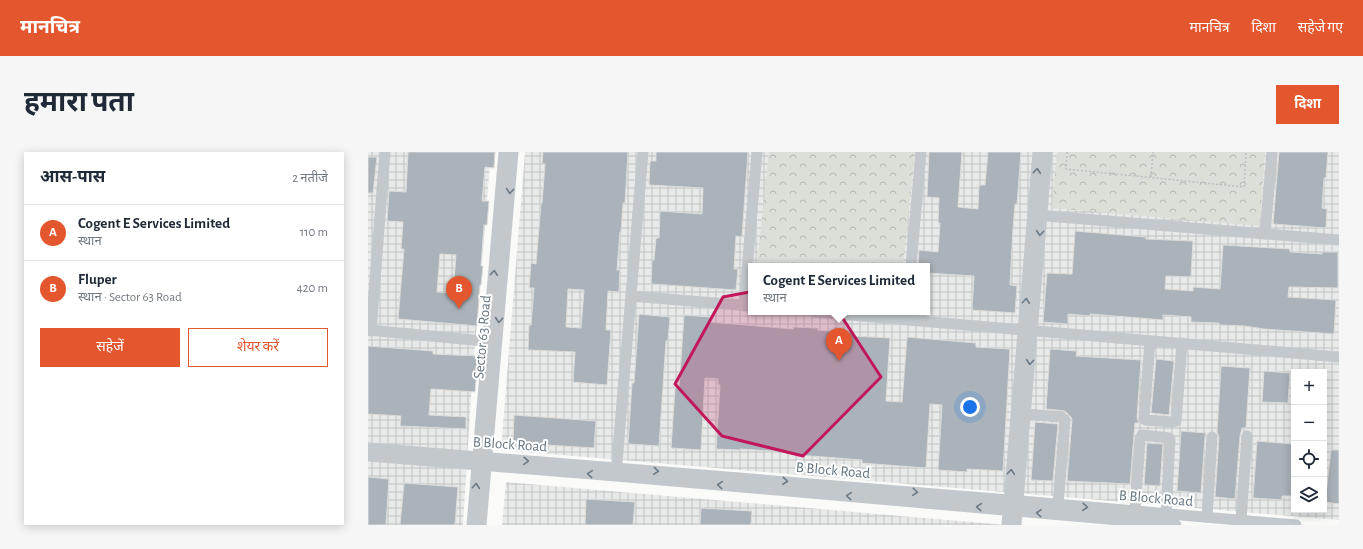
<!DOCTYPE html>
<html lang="hi">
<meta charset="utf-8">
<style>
:root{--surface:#fff;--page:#f6f6f7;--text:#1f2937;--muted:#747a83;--line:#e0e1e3;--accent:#e4572e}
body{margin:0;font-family:"Alegreya Sans","Noto Sans Devanagari",sans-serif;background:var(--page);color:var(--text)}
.controls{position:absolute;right:12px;bottom:12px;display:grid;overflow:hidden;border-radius:0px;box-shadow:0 2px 10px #0003}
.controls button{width:36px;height:36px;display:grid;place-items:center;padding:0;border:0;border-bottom:1px solid var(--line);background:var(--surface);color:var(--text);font:20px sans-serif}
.you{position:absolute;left:602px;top:255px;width:14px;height:14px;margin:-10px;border:3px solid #fff;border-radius:50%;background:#1a73e8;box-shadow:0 0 0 6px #1a73e833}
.badge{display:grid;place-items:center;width:26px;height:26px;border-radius:50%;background:var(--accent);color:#fff;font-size:13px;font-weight:700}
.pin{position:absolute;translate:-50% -33px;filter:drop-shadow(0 1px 2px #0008)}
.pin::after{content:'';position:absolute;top:21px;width:14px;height:12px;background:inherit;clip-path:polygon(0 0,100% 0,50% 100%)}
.popup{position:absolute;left:380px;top:111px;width:182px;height:52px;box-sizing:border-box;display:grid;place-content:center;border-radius:0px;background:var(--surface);filter:drop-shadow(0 1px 3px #0005);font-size:13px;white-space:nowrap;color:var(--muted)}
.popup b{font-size:15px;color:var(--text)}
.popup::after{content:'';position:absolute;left:50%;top:100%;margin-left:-8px;border:8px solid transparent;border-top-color:var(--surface)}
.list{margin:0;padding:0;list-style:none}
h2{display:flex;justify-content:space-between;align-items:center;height:52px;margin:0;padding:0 16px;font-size:17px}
h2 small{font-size:13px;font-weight:400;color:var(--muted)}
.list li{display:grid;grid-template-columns:26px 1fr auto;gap:12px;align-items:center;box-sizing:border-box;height:56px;padding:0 16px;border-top:1px solid var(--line)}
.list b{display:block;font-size:15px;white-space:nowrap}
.list p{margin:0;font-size:13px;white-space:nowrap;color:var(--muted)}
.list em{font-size:13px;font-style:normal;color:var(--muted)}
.actions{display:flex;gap:8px;padding:12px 16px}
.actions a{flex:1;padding:9px 0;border:1px solid var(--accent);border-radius:0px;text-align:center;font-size:14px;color:var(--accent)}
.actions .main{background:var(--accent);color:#fff}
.icon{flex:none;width:22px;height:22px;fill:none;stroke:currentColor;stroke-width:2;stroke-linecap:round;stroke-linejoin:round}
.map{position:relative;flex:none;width:971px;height:373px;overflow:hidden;border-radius:0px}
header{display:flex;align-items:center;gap:24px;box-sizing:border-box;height:56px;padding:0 20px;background:var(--accent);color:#fff}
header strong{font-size:19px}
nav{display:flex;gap:22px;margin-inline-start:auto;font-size:14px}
.intro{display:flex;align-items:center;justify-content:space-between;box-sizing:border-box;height:96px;padding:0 24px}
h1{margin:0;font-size:28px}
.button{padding:10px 18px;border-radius:0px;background:var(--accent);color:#fff;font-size:14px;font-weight:700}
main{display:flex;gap:24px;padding:0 24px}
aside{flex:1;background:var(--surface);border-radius:0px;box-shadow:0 2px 10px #0003}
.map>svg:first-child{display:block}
.industrial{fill:url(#industrial-grid);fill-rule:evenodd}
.park{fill:url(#park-crowns)}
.building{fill:#aab3b9;stroke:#dcdcda;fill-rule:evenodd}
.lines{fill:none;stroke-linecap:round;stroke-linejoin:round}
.path{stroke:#bbbfc2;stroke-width:1.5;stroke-dasharray:2 2;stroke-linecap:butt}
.minor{stroke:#c3c8cc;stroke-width:11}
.oneway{stroke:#6a7a87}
.marked{fill:#c2185b;fill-opacity:0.2;stroke:#c2185b;stroke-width:3;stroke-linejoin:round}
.labels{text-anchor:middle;stroke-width:4;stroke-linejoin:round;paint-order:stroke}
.street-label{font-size:15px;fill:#657683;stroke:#fff}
</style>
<header>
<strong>मानचित्र</strong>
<nav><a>मानचित्र</a><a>दिशा</a><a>सहेजे गए</a></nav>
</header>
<div class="intro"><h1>हमारा पता</h1><a class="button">दिशा</a></div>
<main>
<aside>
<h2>आस-पास<small>2 नतीजे</small></h2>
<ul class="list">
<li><span class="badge">A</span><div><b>Cogent E Services Limited</b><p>स्थान</p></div><em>110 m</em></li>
<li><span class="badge">B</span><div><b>Fluper</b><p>स्थान · Sector 63 Road</p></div><em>420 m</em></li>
</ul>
<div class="actions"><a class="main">सहेजें</a><a>शेयर करें</a></div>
</aside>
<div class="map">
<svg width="971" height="373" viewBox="0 0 971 373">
<defs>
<pattern id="industrial-grid" width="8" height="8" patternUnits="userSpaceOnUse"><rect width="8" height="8" fill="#e8e9e9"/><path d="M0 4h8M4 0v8" fill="none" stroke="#c0c1c2"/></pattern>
<pattern id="park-crowns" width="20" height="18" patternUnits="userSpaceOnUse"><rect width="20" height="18" fill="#dadfd7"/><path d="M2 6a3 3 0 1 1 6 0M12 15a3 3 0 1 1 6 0" fill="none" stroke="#b4b9b4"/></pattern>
</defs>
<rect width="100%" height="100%" fill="#fafaf8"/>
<g class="industrial">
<path d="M0,0H123L104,230L95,373H0Z"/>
<path d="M157,0H971V368L133,298ZM383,114H559V160H383ZM926,220H956V358H926Z"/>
<path d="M138,330L638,373H134Z"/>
</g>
<g class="park">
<path d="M401,0H547L535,114H389Z"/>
<path d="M689,0H897L892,74L684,56Z"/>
</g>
<g class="building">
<path d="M40,0H127L126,16L117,15L114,49H121L119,73H116L113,114H115L113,133H112L109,174L30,167L36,97H33L35,70L19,69L21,39L38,40ZM72,102L88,103L85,141L69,140Z"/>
<path d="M175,0H260L257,51H255L253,80H252L249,118H252L251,140L240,139L238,178H243L239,233L205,230L207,200L160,198L161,173H163L166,136H161L163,111L168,112L173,51H174L177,12H174ZM200,137L216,138L213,176L198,175Z"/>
<path d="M288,0H380L374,85L368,84L366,117H370L368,138L283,132L284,108H286L288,86H291L292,59L334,62L335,36L281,33L282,9H288Z"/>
<path d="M561,0H594L590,55L610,57L611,33H617L620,0H653L649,53L647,52L645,77L642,133L649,134L647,161L604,158L606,124L559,121V114H550L551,98L570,100L572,71H570L571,46L559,45Z"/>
<path d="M911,0H960L958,26H956L954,56L959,57L958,76L905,72Z"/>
<path d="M0,5H9L5,41H0Z"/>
<path d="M707,79L778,85V87L825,89L823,125L798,124L797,137L825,139V135L852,137L855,93L922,97V100L954,102V100H970V136L921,135L920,145L968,148L966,182L896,177L876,174L851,173V171L823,170V165L795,163V168L722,162V164L700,162V172L675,170L679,121L704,122Z"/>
<path d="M271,162L302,165L300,189H298L291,294L260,292L264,231H266Z"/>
<path d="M316,163L343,165L342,170L425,177V175L450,176V178L486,181V184L522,186L518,249L534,250L539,185L608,191V195L642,197L635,319L599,317V320L570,318L574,253L562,252L558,316L494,311V308L418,302L419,300L372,297V298L348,297L352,233H350V227L337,226L333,298L303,296L307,236H311Z"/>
<path d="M0,194L65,199V202L110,204L107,240L63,237L61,263L98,265V277L32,274L33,264L0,262Z"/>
<path d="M682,197L709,199L708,204L773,208L769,266L771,271H767L762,332L699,329L704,268L703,265L697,259L678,257Z"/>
<path d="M788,207L806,209L801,263L783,261Z"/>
<path d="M853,214L882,216L878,276H874L872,284L867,347L847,345L851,285L849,280Z"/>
<path d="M896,219L922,221L920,251L894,250Z"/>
<path d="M146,263L228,269L226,296L145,291Z"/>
<path d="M667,270L690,272L685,329L663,328Z"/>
<path d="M813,279L838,281L837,285L833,341L809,339Z"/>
<path d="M889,289L926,292V344H914V348L885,346Z"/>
<path d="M779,291L795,292L792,334L776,333Z"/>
<path d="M963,298H971V352L957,350Z"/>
<path d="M0,325L21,327L18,373H0Z"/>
<path d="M36,331L90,335L87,373H32Z"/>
<path d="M218,347L267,350L265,373H217Z"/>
<path d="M333,356L384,359L383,373H332Z"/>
</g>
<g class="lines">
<g class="path">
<path d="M699,0L698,17L876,35L878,0"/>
<path d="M783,25L785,0"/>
</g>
<g class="minor">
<path d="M667,63L971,88"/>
<path d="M897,82L904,0"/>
<path d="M543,114L553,0"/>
<path d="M263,144L383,154"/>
<path d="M376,154L389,0"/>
<path d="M447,160L971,205"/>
<path d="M0,178L126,190"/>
<path d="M3,179L17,0"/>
<path d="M782,189L776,267L778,268L804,270L808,269L814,191"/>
<path d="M658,262L693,265L697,268L690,352"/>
<path d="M0,296L641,348L928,373"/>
<path d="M0,304L248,324L808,373"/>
<path d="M248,322L275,0"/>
<path d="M767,359L772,287L774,283L801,286L802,287L798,362"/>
<path d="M839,365L844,285"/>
<path d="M873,368L879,284"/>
<path d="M104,373L136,0"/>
<path d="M113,373L145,0"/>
<path d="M639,373L670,0"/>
<path d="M648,373L679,0"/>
</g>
</g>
<defs><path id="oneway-chevron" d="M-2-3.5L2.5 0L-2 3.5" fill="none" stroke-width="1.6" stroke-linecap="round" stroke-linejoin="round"/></defs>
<g class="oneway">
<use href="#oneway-chevron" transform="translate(669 19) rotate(-85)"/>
<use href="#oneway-chevron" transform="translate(142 39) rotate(95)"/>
<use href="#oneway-chevron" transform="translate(672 81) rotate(95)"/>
<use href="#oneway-chevron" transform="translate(126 121) rotate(-85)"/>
<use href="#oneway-chevron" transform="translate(658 149) rotate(-85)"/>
<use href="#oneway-chevron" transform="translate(131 168) rotate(95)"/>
<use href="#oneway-chevron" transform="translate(662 210) rotate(94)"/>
<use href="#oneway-chevron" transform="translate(158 309) rotate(4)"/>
<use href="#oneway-chevron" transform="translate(288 319) rotate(5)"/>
<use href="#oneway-chevron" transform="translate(643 320) rotate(-85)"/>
<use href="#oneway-chevron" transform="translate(222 322) rotate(-175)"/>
<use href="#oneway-chevron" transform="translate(417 329) rotate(5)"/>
<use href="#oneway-chevron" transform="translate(352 333) rotate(-175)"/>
<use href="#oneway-chevron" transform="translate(108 334) rotate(-85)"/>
<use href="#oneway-chevron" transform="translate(547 340) rotate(5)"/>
<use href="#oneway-chevron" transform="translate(481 344) rotate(-175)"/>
<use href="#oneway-chevron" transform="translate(611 355) rotate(-175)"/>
<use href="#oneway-chevron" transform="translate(717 355) rotate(5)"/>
<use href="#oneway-chevron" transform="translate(671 361) rotate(-175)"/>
</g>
<path class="marked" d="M418,133L470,159L513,225L435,304L354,284L307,232L355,145Z"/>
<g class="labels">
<g class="street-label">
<text transform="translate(114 185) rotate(-85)" y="5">Sector 63 Road</text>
<text transform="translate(142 292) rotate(4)" y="5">B Block Road</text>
<text transform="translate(465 318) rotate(5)" y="5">B Block Road</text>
<text transform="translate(788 346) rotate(5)" y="5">B Block Road</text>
</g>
</g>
</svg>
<div class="controls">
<button>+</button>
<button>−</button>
<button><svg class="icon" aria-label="locate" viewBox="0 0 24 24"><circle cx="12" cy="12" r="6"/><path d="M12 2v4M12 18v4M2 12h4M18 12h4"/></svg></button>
<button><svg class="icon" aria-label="layers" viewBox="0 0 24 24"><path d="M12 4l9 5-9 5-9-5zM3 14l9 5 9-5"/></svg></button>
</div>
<div class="you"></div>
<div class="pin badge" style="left:471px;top:209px">A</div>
<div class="popup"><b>Cogent E Services Limited</b>स्थान</div>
<div class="pin badge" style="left:91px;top:157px">B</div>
</div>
</main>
